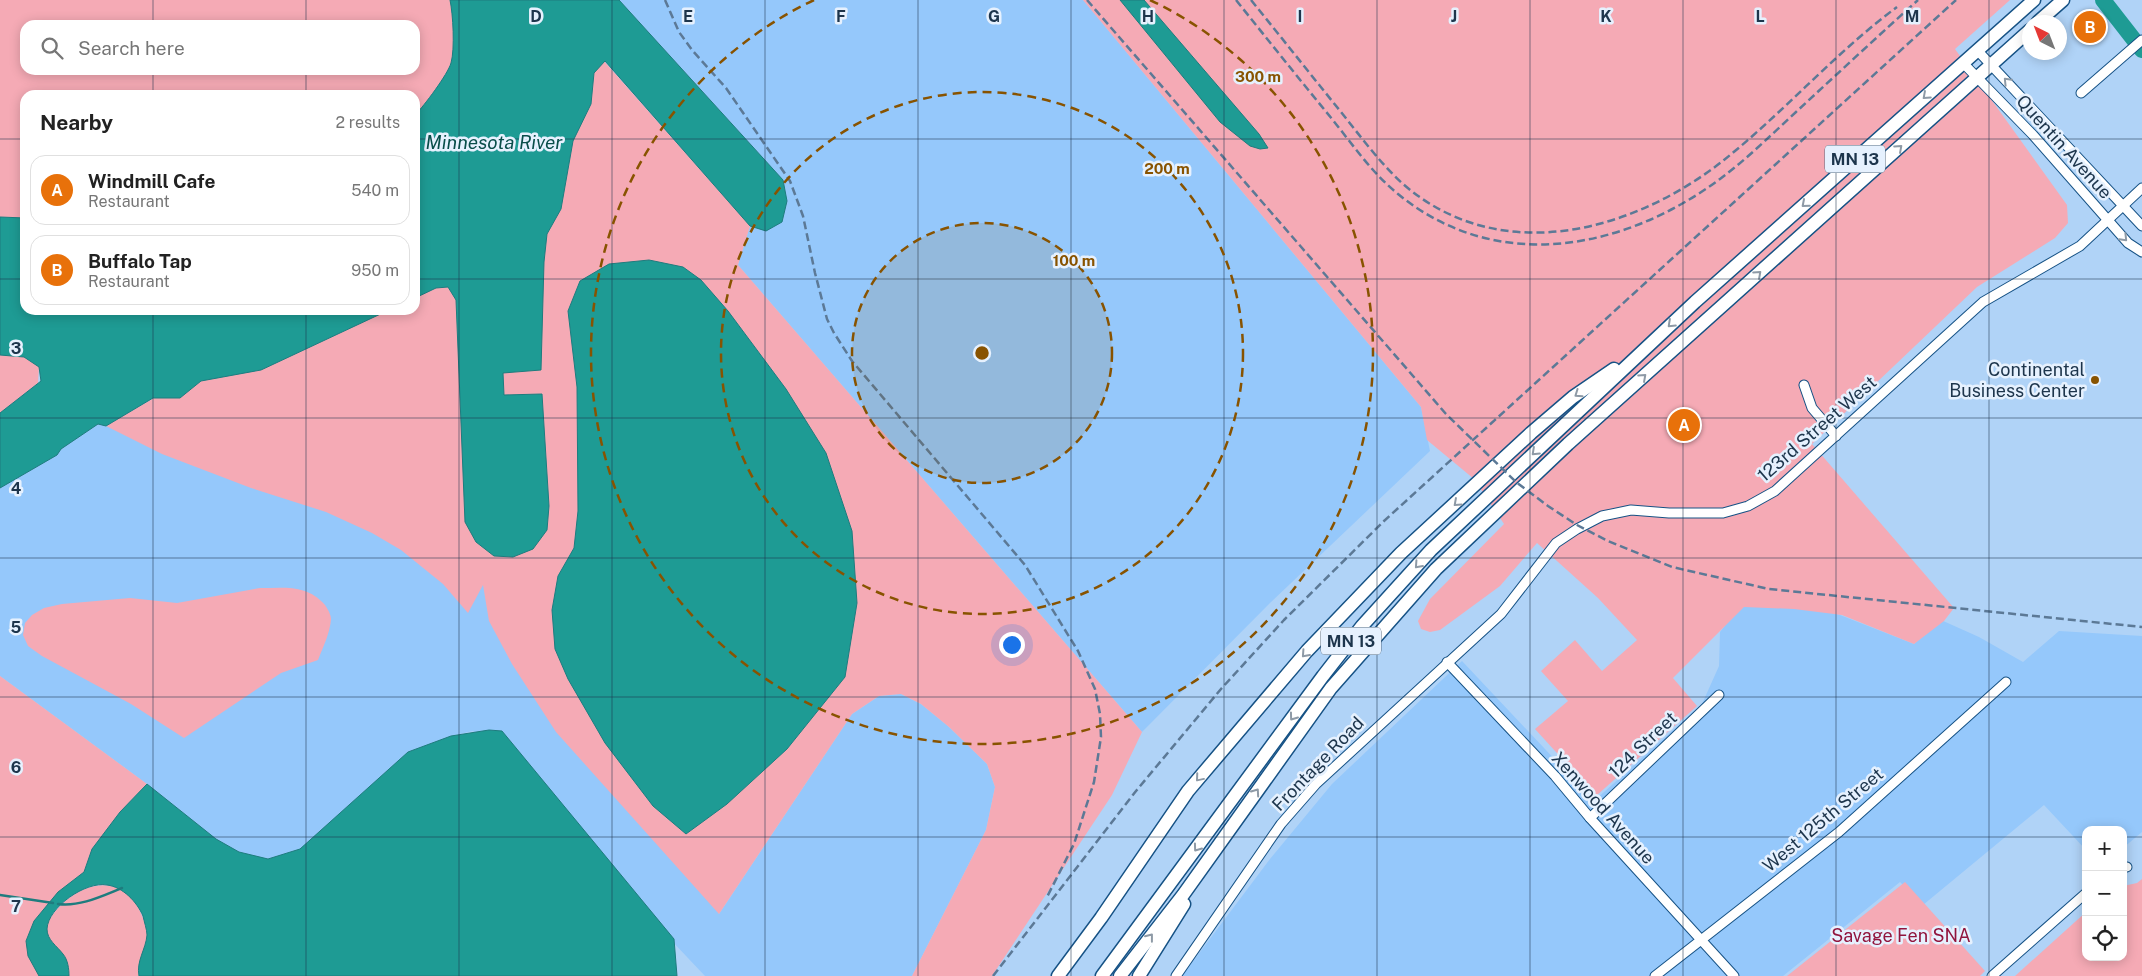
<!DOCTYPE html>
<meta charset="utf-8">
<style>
:root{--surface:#fff;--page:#f2f2f2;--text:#222;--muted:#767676;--line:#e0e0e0;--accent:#0f766e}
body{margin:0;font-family:"Public Sans",sans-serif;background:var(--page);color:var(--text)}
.controls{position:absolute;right:15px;bottom:15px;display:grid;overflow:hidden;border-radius:10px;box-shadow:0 2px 12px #0003}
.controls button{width:45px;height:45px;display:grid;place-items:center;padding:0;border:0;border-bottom:1px solid var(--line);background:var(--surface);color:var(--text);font:25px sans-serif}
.compass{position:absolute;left:2022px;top:15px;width:45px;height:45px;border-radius:50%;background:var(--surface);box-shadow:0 2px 12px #0003;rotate:318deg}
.you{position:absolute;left:1011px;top:644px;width:18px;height:18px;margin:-12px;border:4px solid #fff;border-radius:50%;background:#1a73e8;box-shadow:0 0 0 8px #1a73e833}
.badge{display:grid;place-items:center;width:32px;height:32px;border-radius:50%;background:var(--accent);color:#fff;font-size:16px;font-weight:700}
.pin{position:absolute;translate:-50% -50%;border:2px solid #fff;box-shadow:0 1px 5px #0006}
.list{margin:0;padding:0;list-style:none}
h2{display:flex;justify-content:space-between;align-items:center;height:65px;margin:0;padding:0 20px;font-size:21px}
h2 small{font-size:16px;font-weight:400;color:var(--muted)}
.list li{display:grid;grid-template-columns:32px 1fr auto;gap:15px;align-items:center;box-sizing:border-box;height:70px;margin:0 10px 10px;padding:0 10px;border:1px solid var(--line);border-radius:15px}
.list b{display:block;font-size:19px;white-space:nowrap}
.list p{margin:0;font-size:16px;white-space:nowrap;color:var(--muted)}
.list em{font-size:16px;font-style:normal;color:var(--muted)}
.icon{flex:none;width:28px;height:28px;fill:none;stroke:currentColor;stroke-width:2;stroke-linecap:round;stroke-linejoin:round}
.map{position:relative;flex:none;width:2142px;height:976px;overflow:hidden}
.search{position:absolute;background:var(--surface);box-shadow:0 2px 12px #0003;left:20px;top:20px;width:400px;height:55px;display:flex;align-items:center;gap:12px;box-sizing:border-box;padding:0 18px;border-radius:15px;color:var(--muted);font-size:19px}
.panel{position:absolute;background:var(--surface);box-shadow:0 2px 12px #0003;left:20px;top:90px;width:400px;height:225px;border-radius:15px}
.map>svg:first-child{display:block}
.built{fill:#95c8fb}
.green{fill:#f5aab5;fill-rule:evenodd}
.water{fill:#1e9b94;stroke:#1e7c7e}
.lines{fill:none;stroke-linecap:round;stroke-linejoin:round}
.stream{stroke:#1e7c7e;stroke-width:2.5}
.river{stroke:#1e9b94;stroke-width:16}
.minor-casing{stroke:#165285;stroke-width:11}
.highway-casing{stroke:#165285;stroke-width:15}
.minor{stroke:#fff;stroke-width:9}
.highway{stroke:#fff;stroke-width:12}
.rail{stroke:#5c7996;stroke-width:2.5;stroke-dasharray:8 4;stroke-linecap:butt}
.oneway{stroke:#8e9aa6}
.grid{fill:none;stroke:#1d354c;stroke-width:1;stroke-opacity:0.55}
.ring{fill:none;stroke:#885300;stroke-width:2.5;stroke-dasharray:9 6}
.poi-dot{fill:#885300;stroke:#e6f1fe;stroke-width:2}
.labels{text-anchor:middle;stroke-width:5;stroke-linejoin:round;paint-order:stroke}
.shield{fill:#e6f1fe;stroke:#596d81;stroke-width:1}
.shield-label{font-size:16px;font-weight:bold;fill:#1d354c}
.street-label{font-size:18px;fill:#1d354c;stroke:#e6f1fe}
.poi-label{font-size:18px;fill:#1d354c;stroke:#e6f1fe;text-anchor:end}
.park-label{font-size:18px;fill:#91143d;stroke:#e6f1fe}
.water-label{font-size:19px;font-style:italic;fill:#094e4a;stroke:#e6f1fe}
.grid-label{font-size:16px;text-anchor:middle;font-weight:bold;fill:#1d354c;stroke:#e6f1fe;stroke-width:5;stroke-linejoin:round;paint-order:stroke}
.centre{fill:#885300;stroke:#e6f1fe;stroke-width:2.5}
.ring-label{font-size:15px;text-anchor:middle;font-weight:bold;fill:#885300;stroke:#e6f1fe;stroke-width:5;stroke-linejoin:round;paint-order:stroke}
</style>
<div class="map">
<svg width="2142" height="976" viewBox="0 0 2142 976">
<rect width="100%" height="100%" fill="#b0d3f7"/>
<g class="built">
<path d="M619,0H1083L1421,407L1430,451L1270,603L1142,732L738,265L750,226L766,231L783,180Z"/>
<path d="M415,298L719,914L852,714L879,696L901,694L921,704L949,727L987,764L995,787L986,830L912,976H705L473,731L451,736L408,752L300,849L268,859L239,852L216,839L147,784L0,676V488L57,455L61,449L98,424L261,370L389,310H415Z"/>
<path d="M1795,601L1840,615L1914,644L1941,620L1979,637L2023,662L2059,631L2142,636V832L2123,848V830H2086V850L2044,805L1923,905L1900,882L1783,976H1182L1270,859L1332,784L1462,661L1594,801L1702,704L1719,666L1720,632L1739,607Z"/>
</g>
<g class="green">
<path d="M0,0H450C453,14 455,49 451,63C448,74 424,106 415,115V95H25V218L0,217ZM25,25H415V70H25Z"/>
<path d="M1083,0H2010L1955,49L2067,205L2068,223L2055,238L1977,287L1812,444L1954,608L1944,621L1914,644L1842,615L1794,609L1744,607L1673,678L1697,706L1596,796L1535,729L1568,701L1541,671L1575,640L1602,671L1637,640L1598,598L1537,543L1500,586L1440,630L1430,632L1421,629L1418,621L1430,599L1504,524L1474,479L1427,440L1421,407Z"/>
<path d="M604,61L750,226L738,265L1142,732L1112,795L992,976H912L986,830L995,787L987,764L949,727L921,704L901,694L879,696L852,714L719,914L556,732L512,664L489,621L483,585L468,613L443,584L401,550L372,533L326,512L251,488L162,454L106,426L154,398H180L201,381L261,370L389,310H415V298L436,288L448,287L456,300L547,530L549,506L542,395H504L503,373L544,262L547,234L561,209L573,141L591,104L594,73ZM683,267L701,280L728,311L786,389L857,603L845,677L787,749L727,804L686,834L653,806L605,743L568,679L555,649L552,610L558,576L574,548L578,511L577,387L568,311Z"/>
<path d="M0,355L24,357L39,367L38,383L0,413Z"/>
<path d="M260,588C285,588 307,584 325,605C327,608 331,614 331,619C330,633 323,647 318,660L281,673L184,738L131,704L42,656L28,646L23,635L25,623L32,615L44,608L62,604L130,598L177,603Z"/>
<path d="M0,676L147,784L120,812L92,849L84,872L58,892L49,920C70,887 116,867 139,909C142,916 147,926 147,935C147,949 136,961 139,976H0Z"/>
<path d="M2142,879V976H2015L2086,912V957H2123V886L2137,883Z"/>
<path d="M1905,882L1985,971L1980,976H1787Z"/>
</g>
<g class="water">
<path d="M450,0H619L783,180L787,201L782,222L766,231L750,226L605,61L594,73L591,104L573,141L561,209L547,234L544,262L541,370L503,373L504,395L542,394L549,506L547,530L533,549L513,557L494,556L476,542L465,522L456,300L448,287L436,288L415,298V115C424,106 448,74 451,63C455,49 453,14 450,0Z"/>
<path d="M1120,0H1144L1259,134L1268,148L1260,149L1250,146L1220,122Z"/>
<path d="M0,217L25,218V310H389L261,370L201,381L180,398H153L106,426L98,424L61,449L57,455L0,488V413L41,381L39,367L24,357L0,355Z"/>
<path d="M649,260L683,267L701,280L728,311L786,389L826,453L852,531L857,603L845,677L787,749L727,804L686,834L653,806L605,743L568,679L555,649L552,610L558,576L574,548L578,511L577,387L568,311L580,281L609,264Z"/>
<path d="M489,730L502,731L674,939L677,976H139C136,961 146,949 147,935C147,930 144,921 143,916C137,902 123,887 107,885C86,881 48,907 47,929C47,940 57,946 63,954C68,960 69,969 69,976H39L28,956L26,941L34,921L58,892L84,872L92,849L120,812L147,784L216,839L239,852L268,859L300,849L408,752L451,736Z"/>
</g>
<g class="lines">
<g class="stream">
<path d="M0,895L53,903"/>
<path d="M58,904C80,907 102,896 122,888"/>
</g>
<path class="river" d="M2103,0L2142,50"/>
<g class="minor-casing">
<g id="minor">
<path d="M1977,50L2142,226"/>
<path d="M1963,63L2033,135L2128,243L2142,252"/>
<path d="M2081,93L2142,40"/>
<path d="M1804,385L1812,408L1836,436"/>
<path d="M1447,662L1555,776L1590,818L1734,976"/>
<path d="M1590,818L1719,695"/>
<path d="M2123,868L2127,867"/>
<path d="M1176,976L1281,824L1316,784L1501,614L1556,543L1577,529L1602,516L1631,510L1669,513H1723L1748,506L1775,491L1983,302L2080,246L2142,188"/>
<path d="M1655,976L1839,832L2006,682"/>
<path d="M1992,976L2086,893"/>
</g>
</g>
<g class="highway-casing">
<g id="highway">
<path d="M2038,22L2063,0"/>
<path d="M1058,976L1101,918L1188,791L1307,651L1401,553L1531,433L1573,397L1614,369"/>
<path d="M1102,976L1323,676L1362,626L1431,550L1695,302L2034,0"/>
<path d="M1120,976L1183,895L1331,688L1436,569L1568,444L2030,30"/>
<path d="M1139,976L1184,904"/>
</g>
</g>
<use href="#minor" class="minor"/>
<use href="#highway" class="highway"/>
<g class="rail">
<path d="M665,0L679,32L692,50L726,88L790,181L803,216L815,273L827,319L834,333L852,361L1025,565L1078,651L1095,689L1100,714L1101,737L1094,782L1074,844L1047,897"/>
<path d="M1087,0L1446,414L1516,482L1548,506L1577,525L1608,541L1672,567L1769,589L2142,627"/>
<path d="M1236,0C1268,40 1300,80 1332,119C1353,145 1372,173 1398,194C1497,275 1624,250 1720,179C1747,159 1771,135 1796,112C1836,75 1877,37 1918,0"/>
<path d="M1251,0C1281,37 1311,75 1341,112C1361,137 1380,163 1403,184C1500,268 1633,232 1724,160C1784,112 1835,53 1897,7"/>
<path d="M993,976L1136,791L1221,689L1284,620L1384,521L1956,0"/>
</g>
</g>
<defs><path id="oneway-chevron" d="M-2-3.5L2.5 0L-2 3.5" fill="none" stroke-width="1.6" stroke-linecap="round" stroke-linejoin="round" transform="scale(1.25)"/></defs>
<g class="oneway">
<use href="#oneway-chevron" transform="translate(2007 81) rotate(-134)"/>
<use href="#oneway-chevron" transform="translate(1926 96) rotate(138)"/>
<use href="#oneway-chevron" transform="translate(1899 148) rotate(-42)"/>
<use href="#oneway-chevron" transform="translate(1805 204) rotate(139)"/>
<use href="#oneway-chevron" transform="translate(2124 238) rotate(46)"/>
<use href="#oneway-chevron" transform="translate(1758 274) rotate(-42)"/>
<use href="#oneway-chevron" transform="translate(1671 324) rotate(137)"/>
<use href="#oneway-chevron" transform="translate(1643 377) rotate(-42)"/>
<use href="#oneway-chevron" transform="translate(1578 394) rotate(145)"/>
<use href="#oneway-chevron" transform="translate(1535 452) rotate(137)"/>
<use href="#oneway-chevron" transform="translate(1457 503) rotate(138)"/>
<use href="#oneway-chevron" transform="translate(1418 565) rotate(132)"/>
<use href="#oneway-chevron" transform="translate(1305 654) rotate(132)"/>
<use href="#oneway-chevron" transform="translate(1293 717) rotate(126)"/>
<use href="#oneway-chevron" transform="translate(1199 778) rotate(130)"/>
<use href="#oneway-chevron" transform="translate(1256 792) rotate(-55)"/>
<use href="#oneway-chevron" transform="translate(1197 848) rotate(126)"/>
<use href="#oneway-chevron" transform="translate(1150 937) rotate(-52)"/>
</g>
<path class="grid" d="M153,0V25M306,0V25M459,0V976M612,0V976M765,0V976M918,0V976M1071,0V976M1224,0V976M1377,0V976M1530,0V976M1683,0V976M1836,0V976M1989,0V976M153,70V95M306,70V95M0,139H25M415,139H2142M0,279H25M415,279H2142M153,310V976M306,310V976M0,418H2142M0,558H2142M0,697H2142M0,837H2086M2123,837H2142"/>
<circle cx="982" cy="353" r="130" fill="#885300" fill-opacity=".12"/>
<g class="ring">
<circle cx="982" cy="353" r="130"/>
<circle cx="982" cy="353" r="261"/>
<path d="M1150 0A391 391 0 1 1 814 0"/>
</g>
<circle class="poi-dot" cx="2095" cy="380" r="5"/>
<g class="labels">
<g class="shield">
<rect x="1825" y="145.5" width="60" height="27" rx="4"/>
<rect x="1321" y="627.5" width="60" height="27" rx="4"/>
</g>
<g class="shield-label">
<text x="1855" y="165">MN 13</text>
<text x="1351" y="647">MN 13</text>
</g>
<g class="street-label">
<text transform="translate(2064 147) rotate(48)" y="6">Quentin Avenue</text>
<text transform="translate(1817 429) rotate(-41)" y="6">123rd Street West</text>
<text transform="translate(1643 745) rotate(-44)" y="6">124 Street</text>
<text transform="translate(1318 764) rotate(-46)" y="6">Frontage Road</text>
<text transform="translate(1603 808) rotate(48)" y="6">Xenwood Avenue</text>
<text transform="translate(1823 820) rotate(-40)" y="6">West 125th Street</text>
</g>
<g class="poi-label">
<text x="2085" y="376">Continental<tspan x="2085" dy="21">Business Center</tspan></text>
</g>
<g class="park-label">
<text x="1901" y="942">Savage Fen SNA</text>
</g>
<g class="water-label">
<text x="494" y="149">Minnesota River</text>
</g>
</g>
<g class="grid-label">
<text x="536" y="22">D</text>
<text x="688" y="22">E</text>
<text x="841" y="22">F</text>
<text x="994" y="22">G</text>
<text x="1148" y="22">H</text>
<text x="1300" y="22">I</text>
<text x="1454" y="22">J</text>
<text x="1606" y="22">K</text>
<text x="1760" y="22">L</text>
<text x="1912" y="22">M</text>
<text x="16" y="354">3</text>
<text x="16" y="494">4</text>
<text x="16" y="633">5</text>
<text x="16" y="773">6</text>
<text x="16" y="912">7</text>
</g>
<circle cx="982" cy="353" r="8" class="centre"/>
<g class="ring-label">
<text x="1258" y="82">300 m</text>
<text x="1167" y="174">200 m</text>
<text x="1074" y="266">100 m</text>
</g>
</svg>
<div class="controls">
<button>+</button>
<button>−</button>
<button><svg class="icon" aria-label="locate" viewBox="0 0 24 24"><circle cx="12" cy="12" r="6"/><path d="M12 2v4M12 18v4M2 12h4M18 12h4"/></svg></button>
</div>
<svg class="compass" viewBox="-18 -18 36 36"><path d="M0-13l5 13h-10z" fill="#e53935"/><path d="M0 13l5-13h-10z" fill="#767676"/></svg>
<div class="you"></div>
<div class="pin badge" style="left:1684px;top:425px;background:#e8710a">A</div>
<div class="pin badge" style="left:2090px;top:27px;background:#e8710a">B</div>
<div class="search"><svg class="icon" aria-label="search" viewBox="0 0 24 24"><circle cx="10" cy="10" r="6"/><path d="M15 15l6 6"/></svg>Search here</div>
<section class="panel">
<h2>Nearby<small>2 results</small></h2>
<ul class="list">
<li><span class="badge" style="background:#e8710a">A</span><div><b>Windmill Cafe</b><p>Restaurant</p></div><em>540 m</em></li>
<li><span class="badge" style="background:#e8710a">B</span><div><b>Buffalo Tap</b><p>Restaurant</p></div><em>950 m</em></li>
</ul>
</section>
</div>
